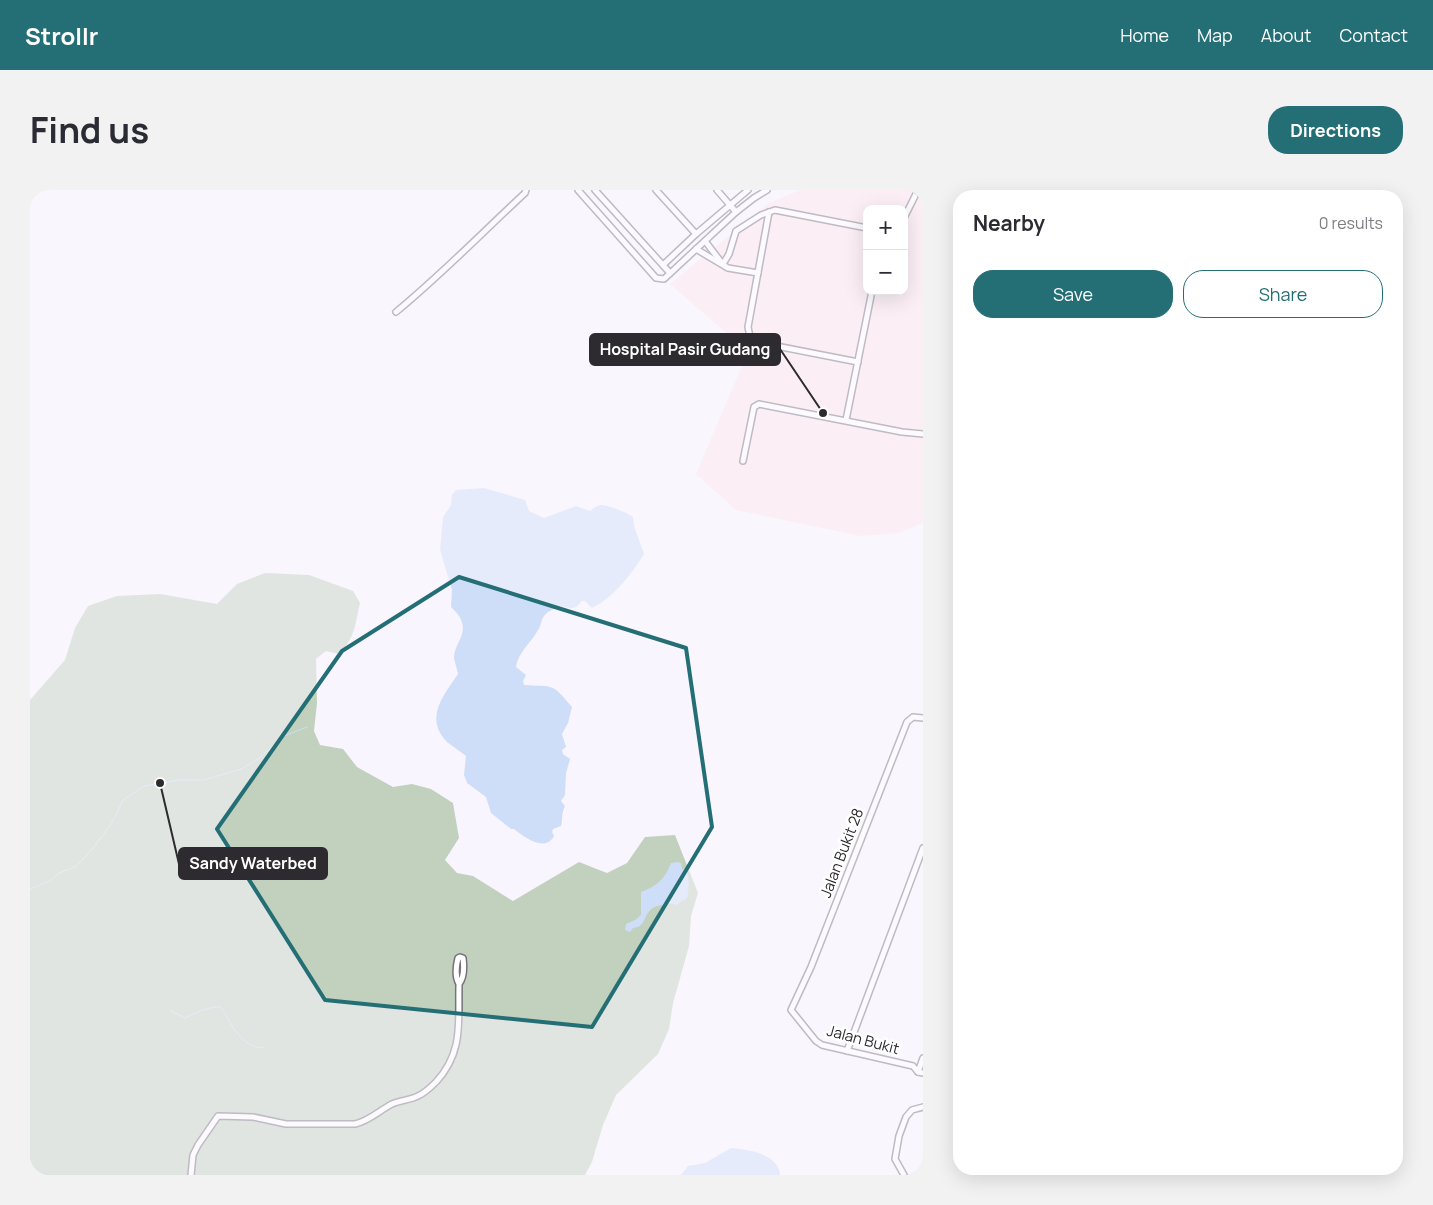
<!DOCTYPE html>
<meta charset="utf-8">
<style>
:root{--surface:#fff;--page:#f2f2f3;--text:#2b2b33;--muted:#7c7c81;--line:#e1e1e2;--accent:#246f75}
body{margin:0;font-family:Manrope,sans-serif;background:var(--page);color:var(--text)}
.controls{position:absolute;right:15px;top:15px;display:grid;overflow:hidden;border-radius:10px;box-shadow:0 5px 20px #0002}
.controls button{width:45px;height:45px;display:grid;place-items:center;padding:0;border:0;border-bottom:1px solid var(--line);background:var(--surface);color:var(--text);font:25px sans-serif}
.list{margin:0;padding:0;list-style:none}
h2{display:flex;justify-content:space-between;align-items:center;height:65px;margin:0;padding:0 20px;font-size:21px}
h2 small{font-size:16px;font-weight:400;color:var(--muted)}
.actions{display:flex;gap:10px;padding:15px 20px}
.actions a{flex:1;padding:11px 0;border:1px solid var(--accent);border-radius:20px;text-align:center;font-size:18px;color:var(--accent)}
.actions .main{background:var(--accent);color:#fff}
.map{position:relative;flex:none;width:893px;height:985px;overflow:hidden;border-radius:20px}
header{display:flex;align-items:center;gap:30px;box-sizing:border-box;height:70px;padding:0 25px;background:var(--accent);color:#fff}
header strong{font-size:24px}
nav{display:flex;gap:28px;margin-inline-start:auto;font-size:18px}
.intro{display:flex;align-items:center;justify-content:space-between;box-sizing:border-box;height:120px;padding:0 30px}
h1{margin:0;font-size:35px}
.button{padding:12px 22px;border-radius:20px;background:var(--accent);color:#fff;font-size:18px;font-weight:700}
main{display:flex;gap:30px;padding:0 30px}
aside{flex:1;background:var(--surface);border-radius:20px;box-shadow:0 5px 20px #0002}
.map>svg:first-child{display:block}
.medical{fill:#fce7ec;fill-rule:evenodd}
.green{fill:#c2d1be}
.water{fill:#cedef8}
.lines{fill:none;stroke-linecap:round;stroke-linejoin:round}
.stream{stroke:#cedef8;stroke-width:1}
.minor-casing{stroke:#76737c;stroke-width:8}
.minor{stroke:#fff;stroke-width:5}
.marked{fill:none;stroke:#246f75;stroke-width:4;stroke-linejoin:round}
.labels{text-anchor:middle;stroke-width:5;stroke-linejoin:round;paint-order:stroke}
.street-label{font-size:15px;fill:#2d2b2f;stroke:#fff}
.leader{fill:none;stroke:#2d2b2f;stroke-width:2}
.callout-dot{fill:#2d2b2f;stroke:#fff;stroke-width:2}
.callout{fill:#2d2b2f;stroke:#2d2b2f;stroke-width:2}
.callout-label{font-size:16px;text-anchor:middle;font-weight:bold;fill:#fff}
</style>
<header>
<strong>Strollr</strong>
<nav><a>Home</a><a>Map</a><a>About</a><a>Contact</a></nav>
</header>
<div class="intro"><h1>Find us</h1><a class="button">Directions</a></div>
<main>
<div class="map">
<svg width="893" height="985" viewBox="0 0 893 985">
<rect width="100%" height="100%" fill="#f9f5fe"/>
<path class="medical" d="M770,0H893V333L869,343L831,346L706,320L666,284L718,162L640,94L739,13ZM837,19H874V101H837Z"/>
<path class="green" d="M235,383L279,385L323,401L330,413C325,435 325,448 309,464L296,461L286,469L287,513L284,541L290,555L313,559L327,577L363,597L382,594L401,599L423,613L429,648L415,670L427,683L443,686L483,711L549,672L577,683L597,673L615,647L645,645L668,703L661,726L659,756L643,813L639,839L628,864L586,905L573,935L562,972L555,985H0V510L35,470L45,438L58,416L87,406L130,404L187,414L207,394Z"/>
<g class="water">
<path d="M454,298L495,310L499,321L514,328L546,316L560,321C564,318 567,315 571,315C578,315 598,323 603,327L604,336L614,364C602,384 583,408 562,418L555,411H552C545,420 541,419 531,416C525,418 518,421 514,426C511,430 511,436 508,440C501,453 488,462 486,477L496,485L493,491L494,495C524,497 521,492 542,517L538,533L532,544L536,557L532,560L533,564L540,569L536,583L535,605L531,611L535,616C531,624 533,628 531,636L523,639L522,642L524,646C515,663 494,647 484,639H481L461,623L456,607L437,593L434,585L436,566C430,561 423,557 417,552C394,528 413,506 428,484C427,479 425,473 424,468C424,452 440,444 429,426C427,423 424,420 421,417L422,400L410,360L413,327L421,315L422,305L426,300Z"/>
<path d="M648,672L651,673L652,679L656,680C660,689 659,699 657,708L646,715C641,713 638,714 633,715C610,717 620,737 603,738L600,742L595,740L596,734L605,730L611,725V702C627,696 635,689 641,673Z"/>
<path d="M701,958C717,959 749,964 750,985H651L658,976L675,973Z"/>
</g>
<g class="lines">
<g class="stream">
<path d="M0,699L20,691L29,683L45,677L60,662L82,633L93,610L114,596L149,590H174L211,579L228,569L254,546L277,537"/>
<path d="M141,821L155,828C165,823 179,816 191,817C201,833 211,858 234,858"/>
</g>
<g class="minor-casing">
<g id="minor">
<path d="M548,0L626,88L634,89L706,22L724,8L737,0"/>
<path d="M565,0L640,83"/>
<path d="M626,0L666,44"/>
<path d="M687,0L706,22"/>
<path d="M739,22L718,137L720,147L726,152L828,172"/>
<path d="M874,28L888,0"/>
<path d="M675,51L691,72"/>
<path d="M666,59L698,78L728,83"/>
<path d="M693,74L699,64L706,41L731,25L745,20L837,38"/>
<path d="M633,75L666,44L718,0"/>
<path d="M366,122C411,85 452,43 495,3L496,0"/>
<path d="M816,230L842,101"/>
<path d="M713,271L724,217L729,214L872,242L893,244"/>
<path d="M893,528L883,527L877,532L781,777L761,820L786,851L792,855L883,876L888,882L893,883"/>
<path d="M817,861L893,658"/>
<path d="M888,882L893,868"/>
<path d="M161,985L163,965L168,955L188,926L223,927L256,934H325C339,931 350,920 362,914C371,910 380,910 388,906C395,903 401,897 406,892C434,862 428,831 429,794C425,787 426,776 428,768L430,767L433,768C434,776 434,788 429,794"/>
<path d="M874,985L865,969L869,946L876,927L882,920L893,917"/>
</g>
</g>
<use href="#minor" class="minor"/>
</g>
<path d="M0 0H893V985H0ZM429,387L656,458L682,637L562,837L295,810L187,639L312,461Z" fill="#f9f5fe" fill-opacity=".55" fill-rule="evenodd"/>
<path class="marked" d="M429,387L656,458L682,637L562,837L295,810L187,639L312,461Z"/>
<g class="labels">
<g class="street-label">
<text transform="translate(812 663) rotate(-69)" y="5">Jalan Bukit 28</text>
<text transform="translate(833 850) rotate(15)" y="5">Jalan Bukit</text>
</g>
</g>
<path class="leader" d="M793 223L750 159M130 593L149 674"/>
<g class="callout-dot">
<circle cx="793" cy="223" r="5"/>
<circle cx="130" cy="593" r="5"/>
</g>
<g class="callout">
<rect x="560" y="144" width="190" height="31" rx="5"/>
<rect x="149" y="658" width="148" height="31" rx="5"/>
</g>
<g class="callout-label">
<text x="655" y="165">Hospital Pasir Gudang</text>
<text x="223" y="679">Sandy Waterbed</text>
</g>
</svg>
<div class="controls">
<button>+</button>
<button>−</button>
</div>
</div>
<aside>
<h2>Nearby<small>0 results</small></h2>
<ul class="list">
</ul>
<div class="actions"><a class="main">Save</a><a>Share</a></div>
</aside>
</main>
